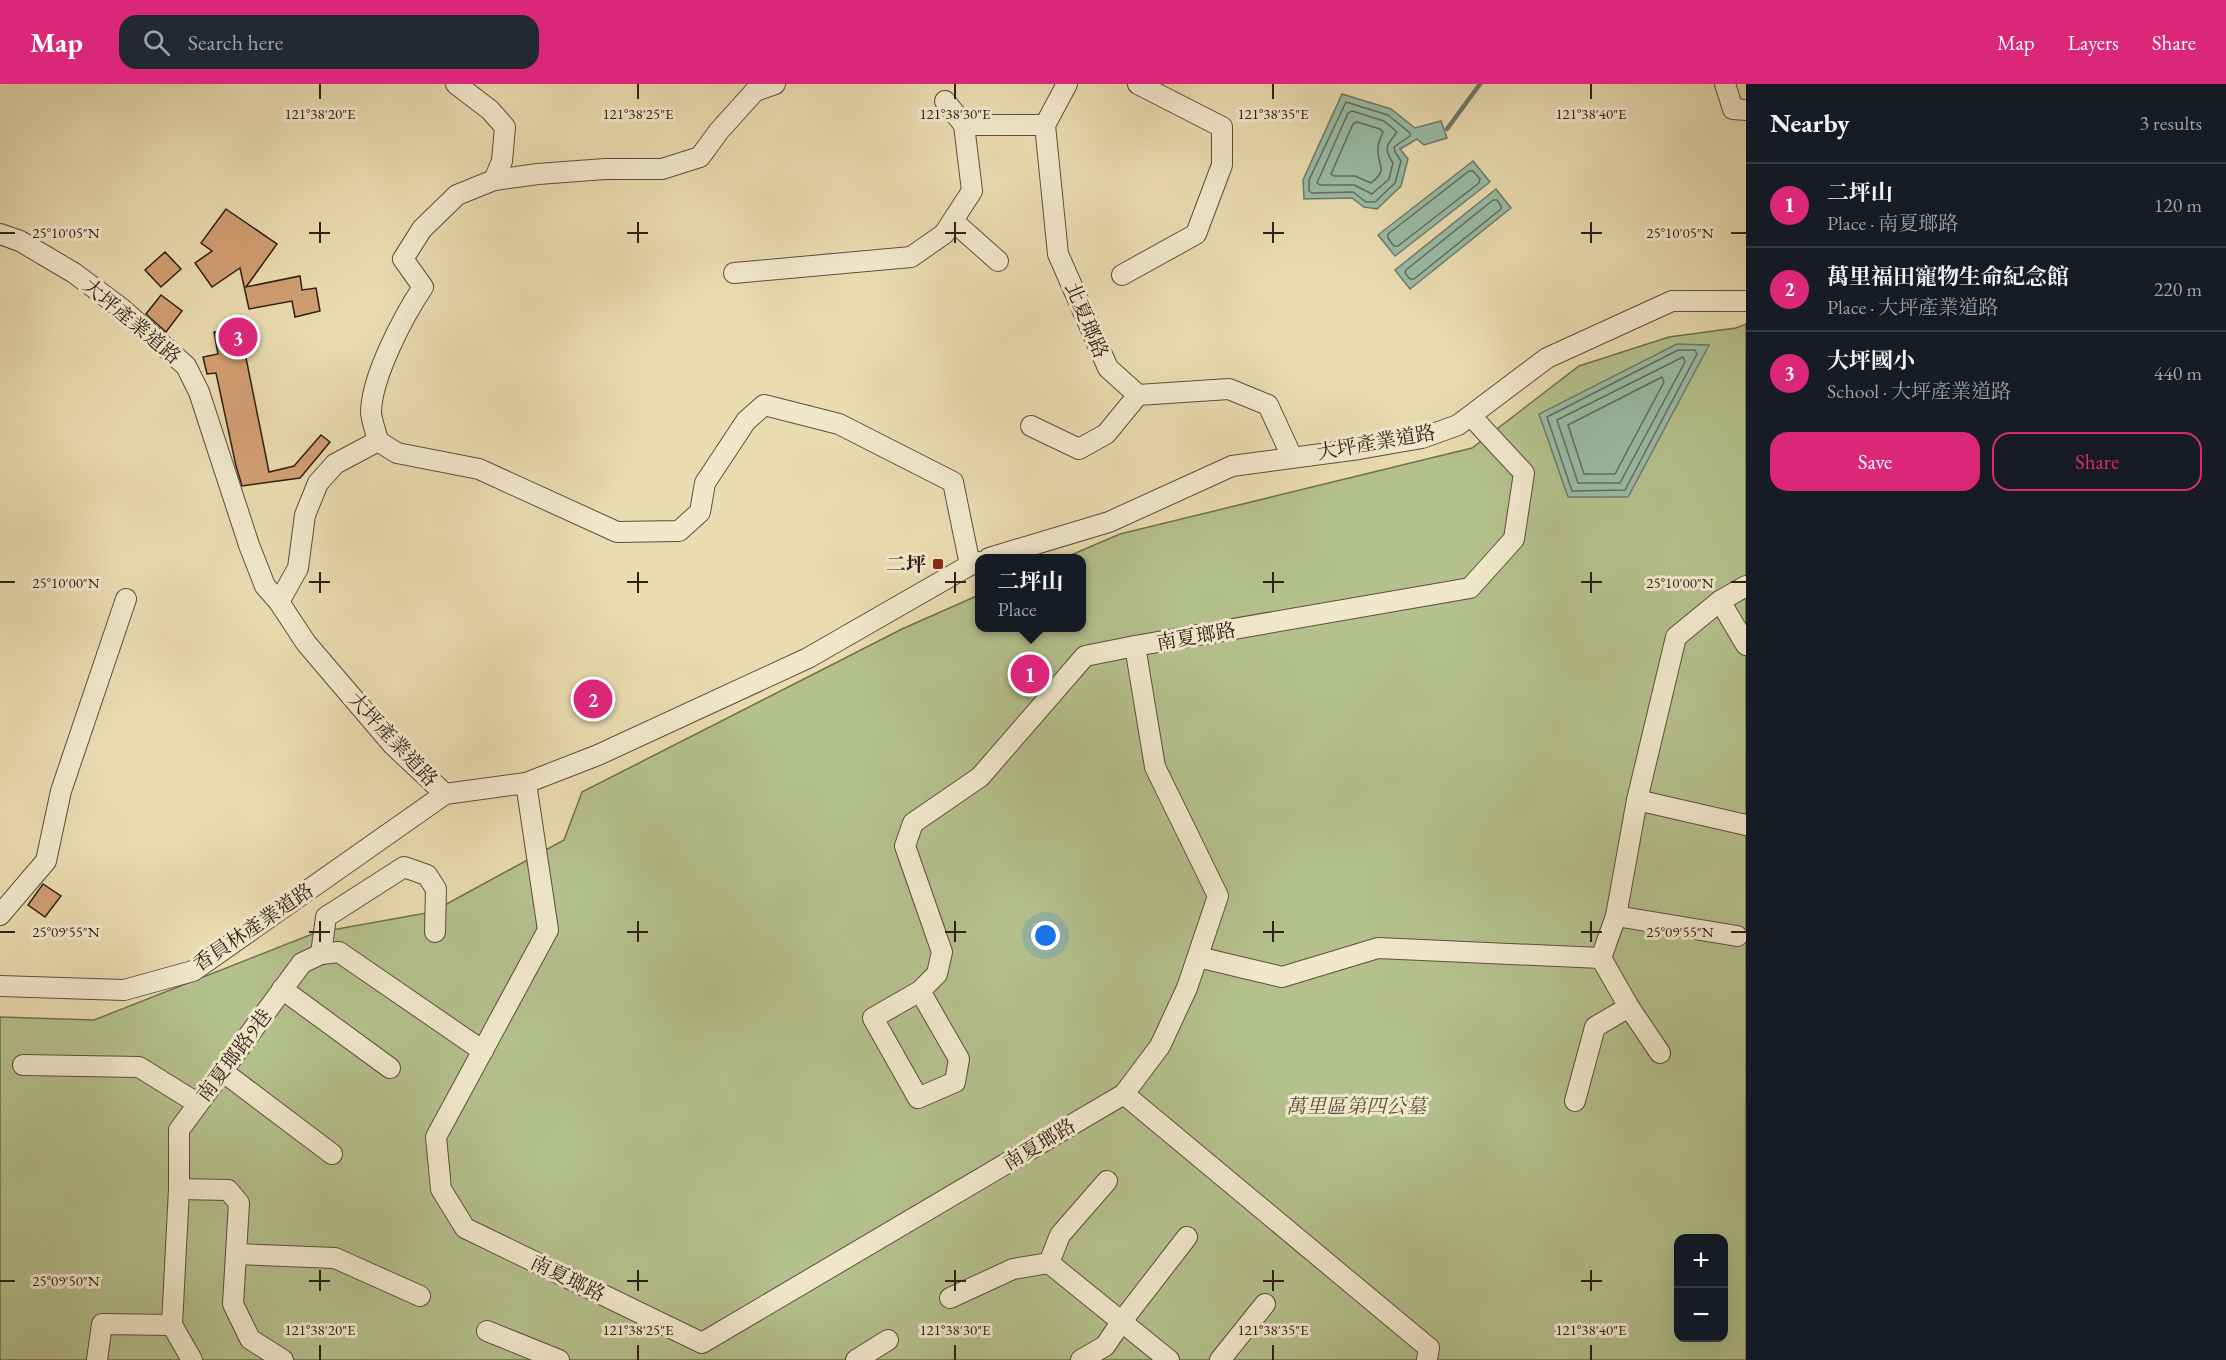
<!DOCTYPE html>
<meta charset="utf-8">
<style>
:root{--surface:#171b24;--page:#242831;--text:#f1f3f6;--muted:#9ea1a6;--line:#363941;--accent:#db2777}
body{margin:0;font-family:"EB Garamond","Noto Serif TC",serif;background:var(--page);color:var(--text)}
.controls{position:absolute;right:18px;bottom:18px;display:grid;overflow:hidden;border-radius:12px;box-shadow:0 6px 24px #0002}
.controls button{width:54px;height:54px;display:grid;place-items:center;padding:0;border:0;border-bottom:2px solid var(--line);background:var(--surface);color:var(--text);font:30px sans-serif}
.you{position:absolute;left:1046px;top:852px;width:21px;height:21px;margin:-15px;border:4px solid #fff;border-radius:50%;background:#1a73e8;box-shadow:0 0 0 9px #1a73e833}
.badge{display:grid;place-items:center;width:39px;height:39px;border-radius:50%;background:var(--accent);color:#fff;font-size:20px;font-weight:700}
.pin{position:absolute;translate:-50% -50%;border:3px solid #fff;box-shadow:0 2px 6px #0006}
.popup{position:absolute;left:975px;top:470px;width:111px;height:78px;box-sizing:border-box;display:grid;place-content:center;border-radius:12px;background:var(--surface);filter:drop-shadow(0 2px 4px #0005);font-size:20px;white-space:nowrap;color:var(--muted)}
.popup b{font-size:22px;color:var(--text)}
.popup::after{content:'';position:absolute;left:50%;top:100%;margin-left:-12px;border:12px solid transparent;border-top-color:var(--surface)}
.list{margin:0;padding:0;list-style:none}
h2{display:flex;justify-content:space-between;align-items:center;height:78px;margin:0;padding:0 24px;font-size:26px}
h2 small{font-size:20px;font-weight:400;color:var(--muted)}
.list li{display:grid;grid-template-columns:39px 1fr auto;gap:18px;align-items:center;box-sizing:border-box;height:84px;padding:0 24px;border-top:2px solid var(--line)}
.list b{display:block;font-size:22px;white-space:nowrap}
.list p{margin:0;font-size:20px;white-space:nowrap;color:var(--muted)}
.list em{font-size:20px;font-style:normal;color:var(--muted)}
.actions{display:flex;gap:12px;padding:18px 24px}
.actions a{flex:1;padding:14px 0;border:2px solid var(--accent);border-radius:18px;text-align:center;font-size:21px;color:var(--accent)}
.actions .main{background:var(--accent);color:#fff}
.icon{flex:none;width:33px;height:33px;fill:none;stroke:currentColor;stroke-width:2;stroke-linecap:round;stroke-linejoin:round}
.map{position:relative;flex:none;width:1746px;height:1276px;overflow:hidden}
header{display:flex;align-items:center;gap:36px;box-sizing:border-box;height:84px;padding:0 30px;background:var(--accent);color:#fff}
header strong{font-size:28px}
nav{display:flex;gap:33px;margin-inline-start:auto;font-size:21px}
.search{width:420px;height:54px;background:var(--page);display:flex;align-items:center;gap:15px;box-sizing:border-box;padding:0 21px;border-radius:18px;color:var(--muted);font-size:22px}
main{display:flex}
aside{flex:1;background:var(--surface)}
.map>svg:first-child{display:block}
.green{fill:#b4c18d;stroke:#726f50;stroke-width:1.5;fill-rule:evenodd}
.water{fill:#99bca6;stroke:#6f7c6c;stroke-width:1.5}
.lines{fill:none;stroke-linecap:round;stroke-linejoin:round}
.shore{stroke:#646c5d;stroke-width:1.5}
.stream{stroke:#6f7c6c;stroke-width:4.5}
.building{fill:#d29f73;stroke:#301d14;stroke-width:1.5}
.minor-casing{stroke:#5e4d3b;stroke-width:22}
.minor{stroke:#f1e8cc;stroke-width:20}
.ticks{fill:none;stroke:#301d14;stroke-width:2}
.poi-dot{fill:#8f2418;stroke:#f1e8cc;stroke-width:2}
.labels{text-anchor:middle;stroke-width:6;stroke-linejoin:round;paint-order:stroke}
.street-label{font-size:20px;fill:#301d14;stroke:#f1e8cc}
.poi-label{font-size:20px;font-weight:bold;fill:#301d14;stroke:#f1e8cc;text-anchor:end}
.park-label{font-size:20px;font-style:italic;fill:#584e38;stroke:#f1e8cc}
.ticks-label{font-size:15px;text-anchor:middle;fill:#301d14;stroke:#f1e8cc;stroke-width:6;stroke-linejoin:round;paint-order:stroke}
</style>
<header>
<strong>Map</strong>
<div class="search"><svg class="icon" aria-label="search" viewBox="0 0 24 24"><circle cx="10" cy="10" r="6"/><path d="M15 15l6 6"/></svg>Search here</div>
<nav><a>Map</a><a>Layers</a><a>Share</a></nav>
</header>
<main>
<div class="map">
<svg width="1746" height="1276" viewBox="0 0 1746 1276">
<rect width="100%" height="100%" fill="#eadcb1"/>
<filter id="stains"><feTurbulence type="fractalNoise" baseFrequency=".00333" numOctaves="4"/><feColorMatrix values="0 0 0 0 .2 0 0 0 0 .09 0 0 0 0 .02 0 0 0 .5 -.17"/></filter>
<radialGradient id="worn" r=".72"><stop offset=".6" stop-color="#630" stop-opacity="0"/><stop offset="1" stop-color="#630" stop-opacity=".3"/></radialGradient>
<path class="green" d="M1746,240V1276H0V933L94,936L315,849L432,828L564,756L582,708L902,545L979,511V544H1081V474H1064L1120,450L1472,364L1579,282L1669,253L1736,244ZM1678,1154H1724V1254H1678Z"/>
<g class="water">
<path d="M1342,10L1391,25L1415,44L1441,37L1447,54L1424,61L1417,55L1400,65L1408,75L1401,102L1377,125L1364,123L1352,114L1304,115L1303,96Z"/>
<path d="M1473,77L1490,98L1395,172L1378,151Z"/>
<path d="M1496,105L1511,124L1410,205L1395,186Z"/>
<path d="M1677,260L1709,261L1628,413H1568L1539,330Z"/>
</g>
<g class="lines">
<g class="shore">
<path d="M1346,18L1388,31L1410,49V52L1394,63L1395,68L1401,77L1395,99L1375,118H1366L1353,108L1312,109L1309,107V96Z"/>
<path d="M1352,27L1384,37L1397,48C1388,61 1382,62 1393,79L1389,95L1372,110L1354,101H1320L1317,99L1348,29Z"/>
<path d="M1357,38L1380,45L1383,48C1380,55 1377,60 1378,68C1379,85 1388,85 1371,99L1355,92H1334L1331,90L1353,40Z"/>
<path d="M1469,87H1473L1480,95L1479,99L1398,162H1394L1388,154V150Z"/>
<path d="M1493,116H1497L1501,122V125L1414,195H1410L1405,189L1406,186Z"/>
<path d="M1678,266H1695L1697,270L1625,406L1572,407L1547,333Z"/>
<path d="M1683,273L1685,278L1620,399H1578L1557,336Z"/>
<path d="M1662,293L1664,298L1615,390H1584L1568,341Z"/>
</g>
<path class="stream" d="M1447,45L1480,0"/>
</g>
<g class="building">
<path d="M226,125L277,160L246,203L300,192L302,206L316,204L320,227L295,233L292,217L249,225L240,184L212,203L195,179L212,167L201,159Z"/>
<path d="M165,168L181,185L161,203L145,186Z"/>
<path d="M161,211L182,227L166,248L146,230Z"/>
<path d="M240,244L269,388L294,382L321,351L330,358L300,394L242,402L236,382L216,289L207,290L203,273L218,270L214,248Z"/>
<path d="M43,800L61,812L45,833L28,821Z"/>
</g>
<g class="lines">
<g class="minor-casing">
<g id="minor">
<path d="M1067,0L1045,41L1058,170L1108,284L1138,311L1229,305L1268,321L1292,373"/>
<path d="M1725,0L1733,25L1746,26"/>
<path d="M945,17L964,41"/>
<path d="M494,96L538,90L605,85H662L700,73L719,47L755,7L775,0"/>
<path d="M953,137L998,177"/>
<path d="M0,150L20,157L74,189L121,224L186,282L199,308L249,461L265,502L279,518L306,559L393,661L445,710"/>
<path d="M734,189L911,173L944,150L972,107L964,41H1045"/>
<path d="M1122,191L1196,150L1222,81V43L1138,0"/>
<path d="M1031,342L1079,365L1106,350L1138,311"/>
<path d="M378,357L397,369L479,385L617,448L679,447L700,428L705,399L746,337L764,321L839,340L953,398L970,481"/>
<path d="M989,474L1109,438L1232,382L1359,365L1422,354L1458,341L1547,274L1672,217H1746"/>
<path d="M1720,517L1746,561"/>
<path d="M279,518L298,484L305,431L318,399L335,380L378,357C376,348 372,338 371,329C371,294 403,233 423,203L403,175L422,145L457,111L494,96L502,77L505,43L490,26L456,0"/>
<path d="M526,699L548,846L436,1053L441,1105L465,1144L702,1259L1124,1010L1160,962L1187,904L1218,812L1155,683L1135,562L1470,504L1514,455L1524,389L1471,332"/>
<path d="M1637,716L1746,741"/>
<path d="M0,831L46,777L61,707L126,515"/>
<path d="M1616,832L1737,852"/>
<path d="M321,870L326,833L404,783L427,791L436,805L435,848"/>
<path d="M1198,873L1282,893L1378,864L1601,874L1616,832L1637,716L1676,553L1720,517L1746,502"/>
<path d="M1601,874L1629,923L1660,969"/>
<path d="M0,902L124,906L193,887L445,710L526,699L598,671L808,574L970,481L979,478"/>
<path d="M282,905L390,984"/>
<path d="M920,907L873,934L918,1014L955,998L959,975L920,907L937,890L942,868L905,762L913,739L980,693L1085,572L1135,562"/>
<path d="M23,981L139,983L197,1019"/>
<path d="M222,987L332,1070"/>
<path d="M1124,1010L1429,1264L1427,1276"/>
<path d="M1575,1017L1595,943L1629,923"/>
<path d="M179,1105L228,1106L239,1119L233,1220L250,1255L283,1276"/>
<path d="M236,1170L335,1174L420,1212"/>
<path d="M1049,1179L1060,1151L1107,1097"/>
<path d="M950,1214L1013,1185L1049,1179L1169,1276"/>
<path d="M487,1247L559,1276"/>
<path d="M97,1276L102,1240L172,1241"/>
<path d="M192,1276L172,1241L179,1105V1046L302,879L321,870L339,868L483,967"/>
<path d="M856,1276L888,1256"/>
<path d="M1081,1276L1105,1262L1122,1237L1187,1153"/>
<path d="M1220,1276L1265,1220"/>
</g>
</g>
<use href="#minor" class="minor"/>
</g>
<path class="ticks" d="M320,0V15M638,0V15M955,0V15M1273,0V15M1591,0V15M320,138V159M638,138V159M955,138V159M1273,138V159M1591,138V159M0,149H15M309,149H330M627,149H648M945,149H966M1263,149H1284M1581,149H1602M1731,149H1746M320,488V509M638,488V509M955,488V509M1273,488V509M1591,488V509M0,498H15M309,498H330M627,498H648M945,498H966M1263,498H1284M1581,498H1602M1731,498H1746M320,837V858M638,837V858M955,837V858M1273,837V858M1591,837V858M0,848H15M309,848H330M627,848H648M945,848H966M1263,848H1284M1581,848H1602M1731,848H1746M320,1186V1207M638,1186V1207M955,1186V1207M1273,1186V1207M1591,1186V1207M0,1197H15M309,1197H330M627,1197H648M945,1197H966M1263,1197H1284M1581,1197H1602M320,1261V1276M638,1261V1276M955,1261V1276M1273,1261V1276M1591,1261V1276"/>
<rect class="poi-dot" x="932" y="474" width="12" height="12" rx="3"/>
<g class="labels">
<g class="street-label">
<text transform="translate(1087 236) rotate(67)" y="7">北夏瑯路</text>
<text transform="translate(132 237) rotate(40)" y="7">大坪產業道路</text>
<text transform="translate(1376 358) rotate(-10)" y="7">大坪產業道路</text>
<text transform="translate(1196 552) rotate(-10)" y="7">南夏瑯路</text>
<text transform="translate(393 655) rotate(47)" y="7">大坪產業道路</text>
<text transform="translate(253 843) rotate(-34)" y="7">香員林產業道路</text>
<text transform="translate(234 971) rotate(-53)" y="7">南夏瑯路9巷</text>
<text transform="translate(1039 1060) rotate(-31)" y="7">南夏瑯路</text>
<text transform="translate(568 1194) rotate(26)" y="7">南夏瑯路</text>
</g>
<g class="poi-label">
<text x="926" y="487">二坪</text>
</g>
<g class="park-label">
<text x="1356" y="1029">萬里區第四公墓</text>
</g>
</g>
<g class="ticks-label">
<text x="320" y="35">121°38'20"E</text>
<text x="638" y="35">121°38'25"E</text>
<text x="955" y="35">121°38'30"E</text>
<text x="1273" y="35">121°38'35"E</text>
<text x="1591" y="35">121°38'40"E</text>
<text x="66" y="154">25°10'05"N</text>
<text x="1680" y="154">25°10'05"N</text>
<text x="66" y="504">25°10'00"N</text>
<text x="1680" y="504">25°10'00"N</text>
<text x="66" y="853">25°09'55"N</text>
<text x="1680" y="853">25°09'55"N</text>
<text x="66" y="1202">25°09'50"N</text>
<text x="320" y="1251">121°38'20"E</text>
<text x="638" y="1251">121°38'25"E</text>
<text x="955" y="1251">121°38'30"E</text>
<text x="1273" y="1251">121°38'35"E</text>
<text x="1591" y="1251">121°38'40"E</text>
</g>
<rect width="100%" height="100%" filter="url(#stains)"/>
<rect width="100%" height="100%" fill="url(#worn)"/>
</svg>
<div class="controls">
<button>+</button>
<button>−</button>
</div>
<div class="you"></div>
<div class="pin badge" style="left:1030px;top:590px">1</div>
<div class="popup"><b>二坪山</b>Place</div>
<div class="pin badge" style="left:593px;top:615px">2</div>
<div class="pin badge" style="left:238px;top:253px">3</div>
</div>
<aside>
<h2>Nearby<small>3 results</small></h2>
<ul class="list">
<li><span class="badge">1</span><div><b>二坪山</b><p>Place · 南夏瑯路</p></div><em>120 m</em></li>
<li><span class="badge">2</span><div><b>萬里福田寵物生命紀念館</b><p>Place · 大坪產業道路</p></div><em>220 m</em></li>
<li><span class="badge">3</span><div><b>大坪國小</b><p>School · 大坪產業道路</p></div><em>440 m</em></li>
</ul>
<div class="actions"><a class="main">Save</a><a>Share</a></div>
</aside>
</main>
